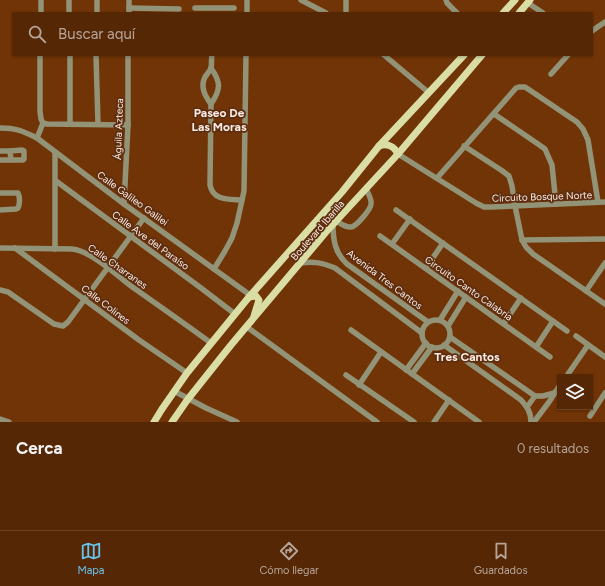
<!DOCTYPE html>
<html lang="es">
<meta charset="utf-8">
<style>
:root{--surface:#552704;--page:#5e3313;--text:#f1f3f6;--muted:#b6a59a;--line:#6b4426;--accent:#67c4ef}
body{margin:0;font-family:Figtree,sans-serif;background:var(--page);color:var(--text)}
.controls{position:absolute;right:12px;bottom:12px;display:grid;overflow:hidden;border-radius:0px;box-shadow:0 1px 3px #0004}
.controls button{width:36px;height:36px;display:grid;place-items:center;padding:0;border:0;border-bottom:1px solid var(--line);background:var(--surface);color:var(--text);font:20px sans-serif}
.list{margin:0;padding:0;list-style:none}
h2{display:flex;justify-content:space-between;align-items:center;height:52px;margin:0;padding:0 16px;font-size:17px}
h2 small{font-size:13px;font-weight:400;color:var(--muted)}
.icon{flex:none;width:22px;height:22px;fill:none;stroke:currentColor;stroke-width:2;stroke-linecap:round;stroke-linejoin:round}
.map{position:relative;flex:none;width:605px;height:422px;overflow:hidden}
.search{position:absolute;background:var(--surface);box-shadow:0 1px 3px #0004;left:12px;right:12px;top:12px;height:44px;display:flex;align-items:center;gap:10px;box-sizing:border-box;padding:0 14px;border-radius:0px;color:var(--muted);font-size:15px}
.sheet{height:108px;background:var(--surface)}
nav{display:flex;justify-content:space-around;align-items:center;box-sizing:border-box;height:56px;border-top:1px solid var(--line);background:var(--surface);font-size:11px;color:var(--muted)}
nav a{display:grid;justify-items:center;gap:2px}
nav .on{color:var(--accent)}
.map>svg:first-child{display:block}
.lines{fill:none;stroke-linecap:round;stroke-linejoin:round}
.minor{stroke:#929377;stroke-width:5.5}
.major{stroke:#dadda4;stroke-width:7}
.labels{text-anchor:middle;stroke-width:3.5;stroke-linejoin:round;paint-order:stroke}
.street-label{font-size:10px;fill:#faeae2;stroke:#5e2e10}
.quarter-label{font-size:12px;font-weight:bold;fill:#faeae2;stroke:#5e2e10}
</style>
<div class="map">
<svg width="605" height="422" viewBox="0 0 605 422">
<rect width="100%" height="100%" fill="#713406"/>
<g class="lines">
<g class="minor">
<path d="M69,0V13"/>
<path d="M129,0V13"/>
<path d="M301,0L326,13"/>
<path d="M446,0L447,3L457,13"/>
<path d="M528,3L543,13"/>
<path d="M129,8L179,9"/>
<path d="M195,8H234"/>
<path d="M41,13V0"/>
<path d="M97,13V0"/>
<path d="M247,13V0"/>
<path d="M346,13V0"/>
<path d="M592,31L599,26L605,22"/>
<path d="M40,55V111L41,119L43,123L47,124L128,125"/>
<path d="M70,55V124"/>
<path d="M96,55L98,124"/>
<path d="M384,55L428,92"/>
<path d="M211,68C221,82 221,89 211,104L210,185C213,201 229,199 242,200"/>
<path d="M551,74L568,55"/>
<path d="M211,104C205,96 200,87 205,77C207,74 210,71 211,68C212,65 211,59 212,55"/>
<path d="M494,114L538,144L545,149L552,165L556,204"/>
<path d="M0,128C16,128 23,131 37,138L124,204L250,295"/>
<path d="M37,138L43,123"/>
<path d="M464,146L501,170L509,176L512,186L515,206L522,240L526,247L533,254L605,304"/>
<path d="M0,151H10"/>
<path d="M398,154L476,203L484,207H491L605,202"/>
<path d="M0,160H23L24,159V151L22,150L10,151L11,160"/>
<path d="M437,178L516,88L519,87H525L577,122L583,129L588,140L598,202"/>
<path d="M56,181L201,288L235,314"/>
<path d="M0,193H18C20,197 20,204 18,208L16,209L0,210"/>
<path d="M124,204L128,125V55"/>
<path d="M396,210L567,331"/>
<path d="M336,221C340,223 346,228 351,227C356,227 371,209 371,204C372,199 368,193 366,189"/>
<path d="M333,224C333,240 335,253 347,264L428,322"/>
<path d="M380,236L550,357"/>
<path d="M522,240L605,239"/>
<path d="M392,244L410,219"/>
<path d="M0,248L72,249C89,250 117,275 131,286C158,305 185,324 211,343"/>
<path d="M15,248L139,340L187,373"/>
<path d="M55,249V152"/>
<path d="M301,263C314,261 323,263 335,268L422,333"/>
<path d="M426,268L443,243"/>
<path d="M214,269L225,251L232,238L237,223L244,191L246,55"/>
<path d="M0,290L8,292L54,324L63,326L68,322L144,218"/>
<path d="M586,291L605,263"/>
<circle cx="436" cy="334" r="14"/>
<path d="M440,320L458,291"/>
<path d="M504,323L521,298"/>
<path d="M448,326L466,297"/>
<path d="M247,327L377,422"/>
<path d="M351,330L479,422"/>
<path d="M576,336L605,357"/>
<path d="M450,337L535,396H543L554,393"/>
<path d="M444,345L521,400C527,407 531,412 531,422"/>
<path d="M536,347L553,321"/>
<path d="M406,370L426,343"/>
<path d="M412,374L432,347"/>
<path d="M346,375L414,422"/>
<path d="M566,377L588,345"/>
<path d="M359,385L381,352"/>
<path d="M174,391L206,408L237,422"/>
<path d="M527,407L535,396"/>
<path d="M590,416L605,393"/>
<path d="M0,419L9,422"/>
<path d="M434,422L449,400"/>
<path d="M534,422L549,402L560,385"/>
</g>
<g class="major">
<path d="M503,13L515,0"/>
<path d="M519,13L530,0"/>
<path d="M379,146C387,143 394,146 398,154"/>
<path d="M249,297L256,296L259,300L254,316"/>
<path d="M154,422L162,409L187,373L249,297L342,192L379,146L464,55"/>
<path d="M172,422L188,399L231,345L326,232L398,154L482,55"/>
</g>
</g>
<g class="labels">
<g class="street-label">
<text transform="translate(118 129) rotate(-88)" y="4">Águila Azteca</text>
<text transform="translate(542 196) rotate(-2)" y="4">Circuito Bosque Norte</text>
<text transform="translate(133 198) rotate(36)" y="4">Calle Galileo Galilei</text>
<text transform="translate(317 230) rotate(-49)" y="4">Boulevard Ibarilla</text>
<text transform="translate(151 240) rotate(36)" y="4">Calle Ave del Paraíso</text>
<text transform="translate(118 266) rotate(35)" y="4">Calle Charranes</text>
<text transform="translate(385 279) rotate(37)" y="4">Avenida Tres Cantos</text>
<text transform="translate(469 288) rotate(35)" y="4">Circuito Canto Calabria</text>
<text transform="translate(106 304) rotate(37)" y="4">Calle Colines</text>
</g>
<g class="quarter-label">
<text x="219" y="117">Paseo De<tspan x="219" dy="14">Las Moras</tspan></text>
<text x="467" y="361">Tres Cantos</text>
</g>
</g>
</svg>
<div class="controls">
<button><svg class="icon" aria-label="layers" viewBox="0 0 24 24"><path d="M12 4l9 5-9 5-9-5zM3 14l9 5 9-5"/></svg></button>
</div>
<div class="search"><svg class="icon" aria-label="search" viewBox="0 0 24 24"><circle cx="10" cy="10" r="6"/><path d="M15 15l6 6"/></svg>Buscar aquí</div>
</div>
<section class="sheet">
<h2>Cerca<small>0 resultados</small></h2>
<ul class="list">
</ul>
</section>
<nav>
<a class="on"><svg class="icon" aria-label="map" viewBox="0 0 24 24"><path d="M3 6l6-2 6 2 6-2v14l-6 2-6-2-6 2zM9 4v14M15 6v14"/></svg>Mapa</a>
<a><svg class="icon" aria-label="directions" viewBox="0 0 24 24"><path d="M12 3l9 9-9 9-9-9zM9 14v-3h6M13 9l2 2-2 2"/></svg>Cómo llegar</a>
<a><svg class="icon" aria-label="saved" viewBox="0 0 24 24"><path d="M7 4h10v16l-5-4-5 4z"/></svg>Guardados</a>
</nav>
